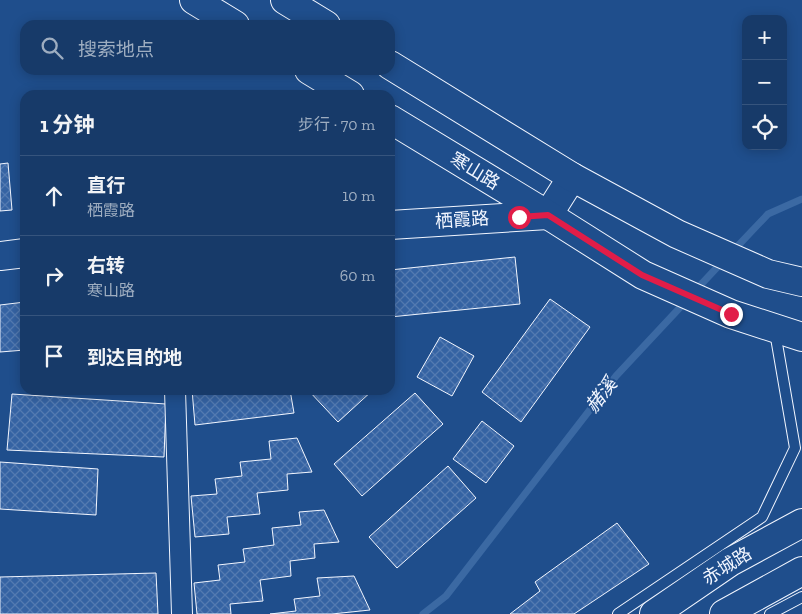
<!DOCTYPE html>
<html lang="zh">
<meta charset="utf-8">
<style>
:root{--surface:#173a69;--page:#244571;--text:#f1f3f6;--muted:#9eadc0;--line:#36547d}
body{margin:0;font-family:"Zilla Slab","Noto Sans SC",serif;background:var(--page);color:var(--text)}
.controls{position:absolute;right:15px;top:15px;display:grid;overflow:hidden;border-radius:10px;box-shadow:0 2px 12px #0003}
.controls button{width:45px;height:45px;display:grid;place-items:center;padding:0;border:0;border-bottom:1px solid var(--line);background:var(--surface);color:var(--text);font:25px sans-serif}
.stop{position:absolute;width:15px;height:15px;margin:-11px;border:4px solid #e11d48;border-radius:50%;background:#fff}
.stop.end{background:#e11d48;border-color:#fff;box-shadow:0 1px 5px #0008}
.list{margin:0;padding:0;list-style:none}
h2{display:flex;justify-content:space-between;align-items:center;height:65px;margin:0;padding:0 20px;font-size:21px}
h2 small{font-size:16px;font-weight:400;color:var(--muted)}
.list li{display:grid;grid-template-columns:32px 1fr auto;gap:15px;align-items:center;box-sizing:border-box;height:80px;padding:0 20px;border-top:1px solid var(--line)}
.list b{display:block;font-size:19px;white-space:nowrap}
.list p{margin:0;font-size:16px;white-space:nowrap;color:var(--muted)}
.list em{font-size:16px;font-style:normal;color:var(--muted)}
.icon{flex:none;width:28px;height:28px;fill:none;stroke:currentColor;stroke-width:2;stroke-linecap:round;stroke-linejoin:round}
.map{position:relative;flex:none;width:802px;height:614px;overflow:hidden}
.search{position:absolute;background:var(--surface);box-shadow:0 2px 12px #0003;left:20px;top:20px;width:375px;height:55px;display:flex;align-items:center;gap:12px;box-sizing:border-box;padding:0 18px;border-radius:15px;color:var(--muted);font-size:19px}
.panel{position:absolute;background:var(--surface);box-shadow:0 2px 12px #0003;left:20px;top:90px;width:375px;height:305px;border-radius:15px}
.map>svg:first-child{display:block}
.lines{fill:none;stroke-linecap:round;stroke-linejoin:round}
.stream{stroke:#3b69a3;stroke-width:7}
.building{fill:url(#building-cross-hatch);stroke:#f2f6ff}
.lane-casing{stroke:#f2f6ff;stroke-width:12}
.street-casing{stroke:#f2f6ff;stroke-width:22}
.secondary-casing{stroke:#f2f6ff;stroke-width:30}
.primary-casing{stroke:#f2f6ff;stroke-width:30}
.lane{stroke:#1f4e8c;stroke-width:10}
.street{stroke:#1f4e8c;stroke-width:20}
.secondary{stroke:#1f4e8c;stroke-width:28}
.primary{stroke:#1f4e8c;stroke-width:28}
.route{stroke:#e11d48;stroke-width:6}
.labels{text-anchor:middle;dominant-baseline:central;stroke-width:4;stroke-linejoin:round;paint-order:stroke}
.street-label{font-size:18px;fill:#f2f6ff;stroke:#1f4e8c}
.water-label{font-size:19px;font-style:italic;fill:#f2f6ff;stroke:#1f4e8c}
</style>
<div class="map">
<svg width="802" height="614" viewBox="0 0 802 614">
<defs>
<pattern id="building-cross-hatch" width="8" height="8" patternUnits="userSpaceOnUse" patternTransform="scale(1.25)"><rect width="8" height="8" fill="#3563a3"/><path d="M0 0l8 8M0 8l8-8" fill="none" stroke="#537ab1"/></pattern>
</defs>
<rect width="100%" height="100%" fill="#1f4e8c"/>
<g class="lines">
<g class="stream">
<path d="M732,252L768,214L802,199"/>
<path d="M694,292L723,261"/>
<path d="M423,614L446,596L616,376L687,300"/>
</g>
</g>
<g class="building">
<path d="M8,163L12,210L0,211V164Z"/>
<path d="M515,257L520,304L390,317V270Z"/>
<path d="M550,299L590,327L521,422L482,392Z"/>
<path d="M25,302V350L0,352V305Z"/>
<path d="M440,337L474,356L452,396L417,377Z"/>
<path d="M192,390H290L294,413L195,425Z"/>
<path d="M308,390H373L338,422Z"/>
<path d="M415,393L443,424L362,496L334,464Z"/>
<path d="M12,394L166,404L164,457L7,450Z"/>
<path d="M482,421L514,446L486,483L453,459Z"/>
<path d="M297,438L312,472L287,474L288,490L257,493L260,514L227,517L229,534L195,537L191,496L217,494L215,479L242,476L240,462L271,459L269,441Z"/>
<path d="M0,462L98,469L96,515L0,509Z"/>
<path d="M448,466L476,498L397,568L369,537Z"/>
<path d="M324,510L339,542L314,544L315,558L290,561L291,576L260,580L263,601L230,604L231,614H197L194,583L220,580L218,565L245,562L243,549L274,545L272,528L301,525L299,512Z"/>
<path d="M617,523L649,564L574,614H510L540,591L535,582Z"/>
<path d="M156,573L158,614H0V577Z"/>
<path d="M354,576L370,610L332,614H270L296,611L294,599L320,596L317,578Z"/>
</g>
<g class="lines">
<g class="lane-casing">
<g id="lane">
<path d="M618,614L762,517L795,448L775,332"/>
<path d="M770,614L802,597"/>
</g>
</g>
<g class="street-casing">
<path id="street" d="M175,390L182,614"/>
</g>
<g class="secondary-casing">
<g id="secondary">
<path d="M390,225L548,215L572,177"/>
<path d="M0,256L25,253"/>
</g>
</g>
<g class="primary-casing">
<g id="primary">
<path d="M194,0L235,25"/>
<path d="M285,0L326,25"/>
<path d="M390,65L572,177L677,234L768,274L802,282"/>
<path d="M309,70L350,95"/>
<path d="M390,119L548,215L643,275L731,314L802,337"/>
<path d="M654,614L730,562L802,523"/>
<path d="M724,614L802,571"/>
</g>
</g>
<use href="#lane" class="lane"/>
<use href="#street" class="street"/>
<use href="#secondary" class="secondary"/>
<use href="#primary" class="primary"/>
</g>
<g class="lines">
<path class="route" d="M519,217L548,215L642,275L731,314"/>
</g>
<g class="labels">
<g class="street-label">
<text transform="translate(475 171) rotate(31)">寒山路</text>
<text transform="translate(462 220) rotate(-4)">栖霞路</text>
<text transform="translate(727 566) rotate(-32)">赤城路</text>
</g>
<g class="water-label">
<text transform="translate(601 395) rotate(-52)">赭溪</text>
</g>
</g>
</svg>
<div class="controls">
<button>+</button>
<button>−</button>
<button><svg class="icon" aria-label="locate" viewBox="0 0 24 24"><circle cx="12" cy="12" r="6"/><path d="M12 2v4M12 18v4M2 12h4M18 12h4"/></svg></button>
</div>
<div class="stop" style="left:519px;top:217px"></div>
<div class="stop end" style="left:731px;top:314px"></div>
<div class="search"><svg class="icon" aria-label="search" viewBox="0 0 24 24"><circle cx="10" cy="10" r="6"/><path d="M15 15l6 6"/></svg>搜索地点</div>
<section class="panel">
<h2>1 分钟<small>步行 · 70 m</small></h2>
<ul class="list">
<li><svg class="icon" aria-label="ahead" viewBox="0 0 24 24"><path d="M12 20V5M6 11l6-6 6 6"/></svg><div><b>直行</b><p>栖霞路</p></div><em>10 m</em></li>
<li><svg class="icon" aria-label="right" viewBox="0 0 24 24"><path d="M7 20v-9h11M14 6l5 5-5 5"/></svg><div><b>右转</b><p>寒山路</p></div><em>60 m</em></li>
<li><svg class="icon" aria-label="arrive" viewBox="0 0 24 24"><path d="M6 21V4h12l-3 4 3 4H6"/></svg><div><b>到达目的地</b></div></li>
</ul>
</section>
</div>
